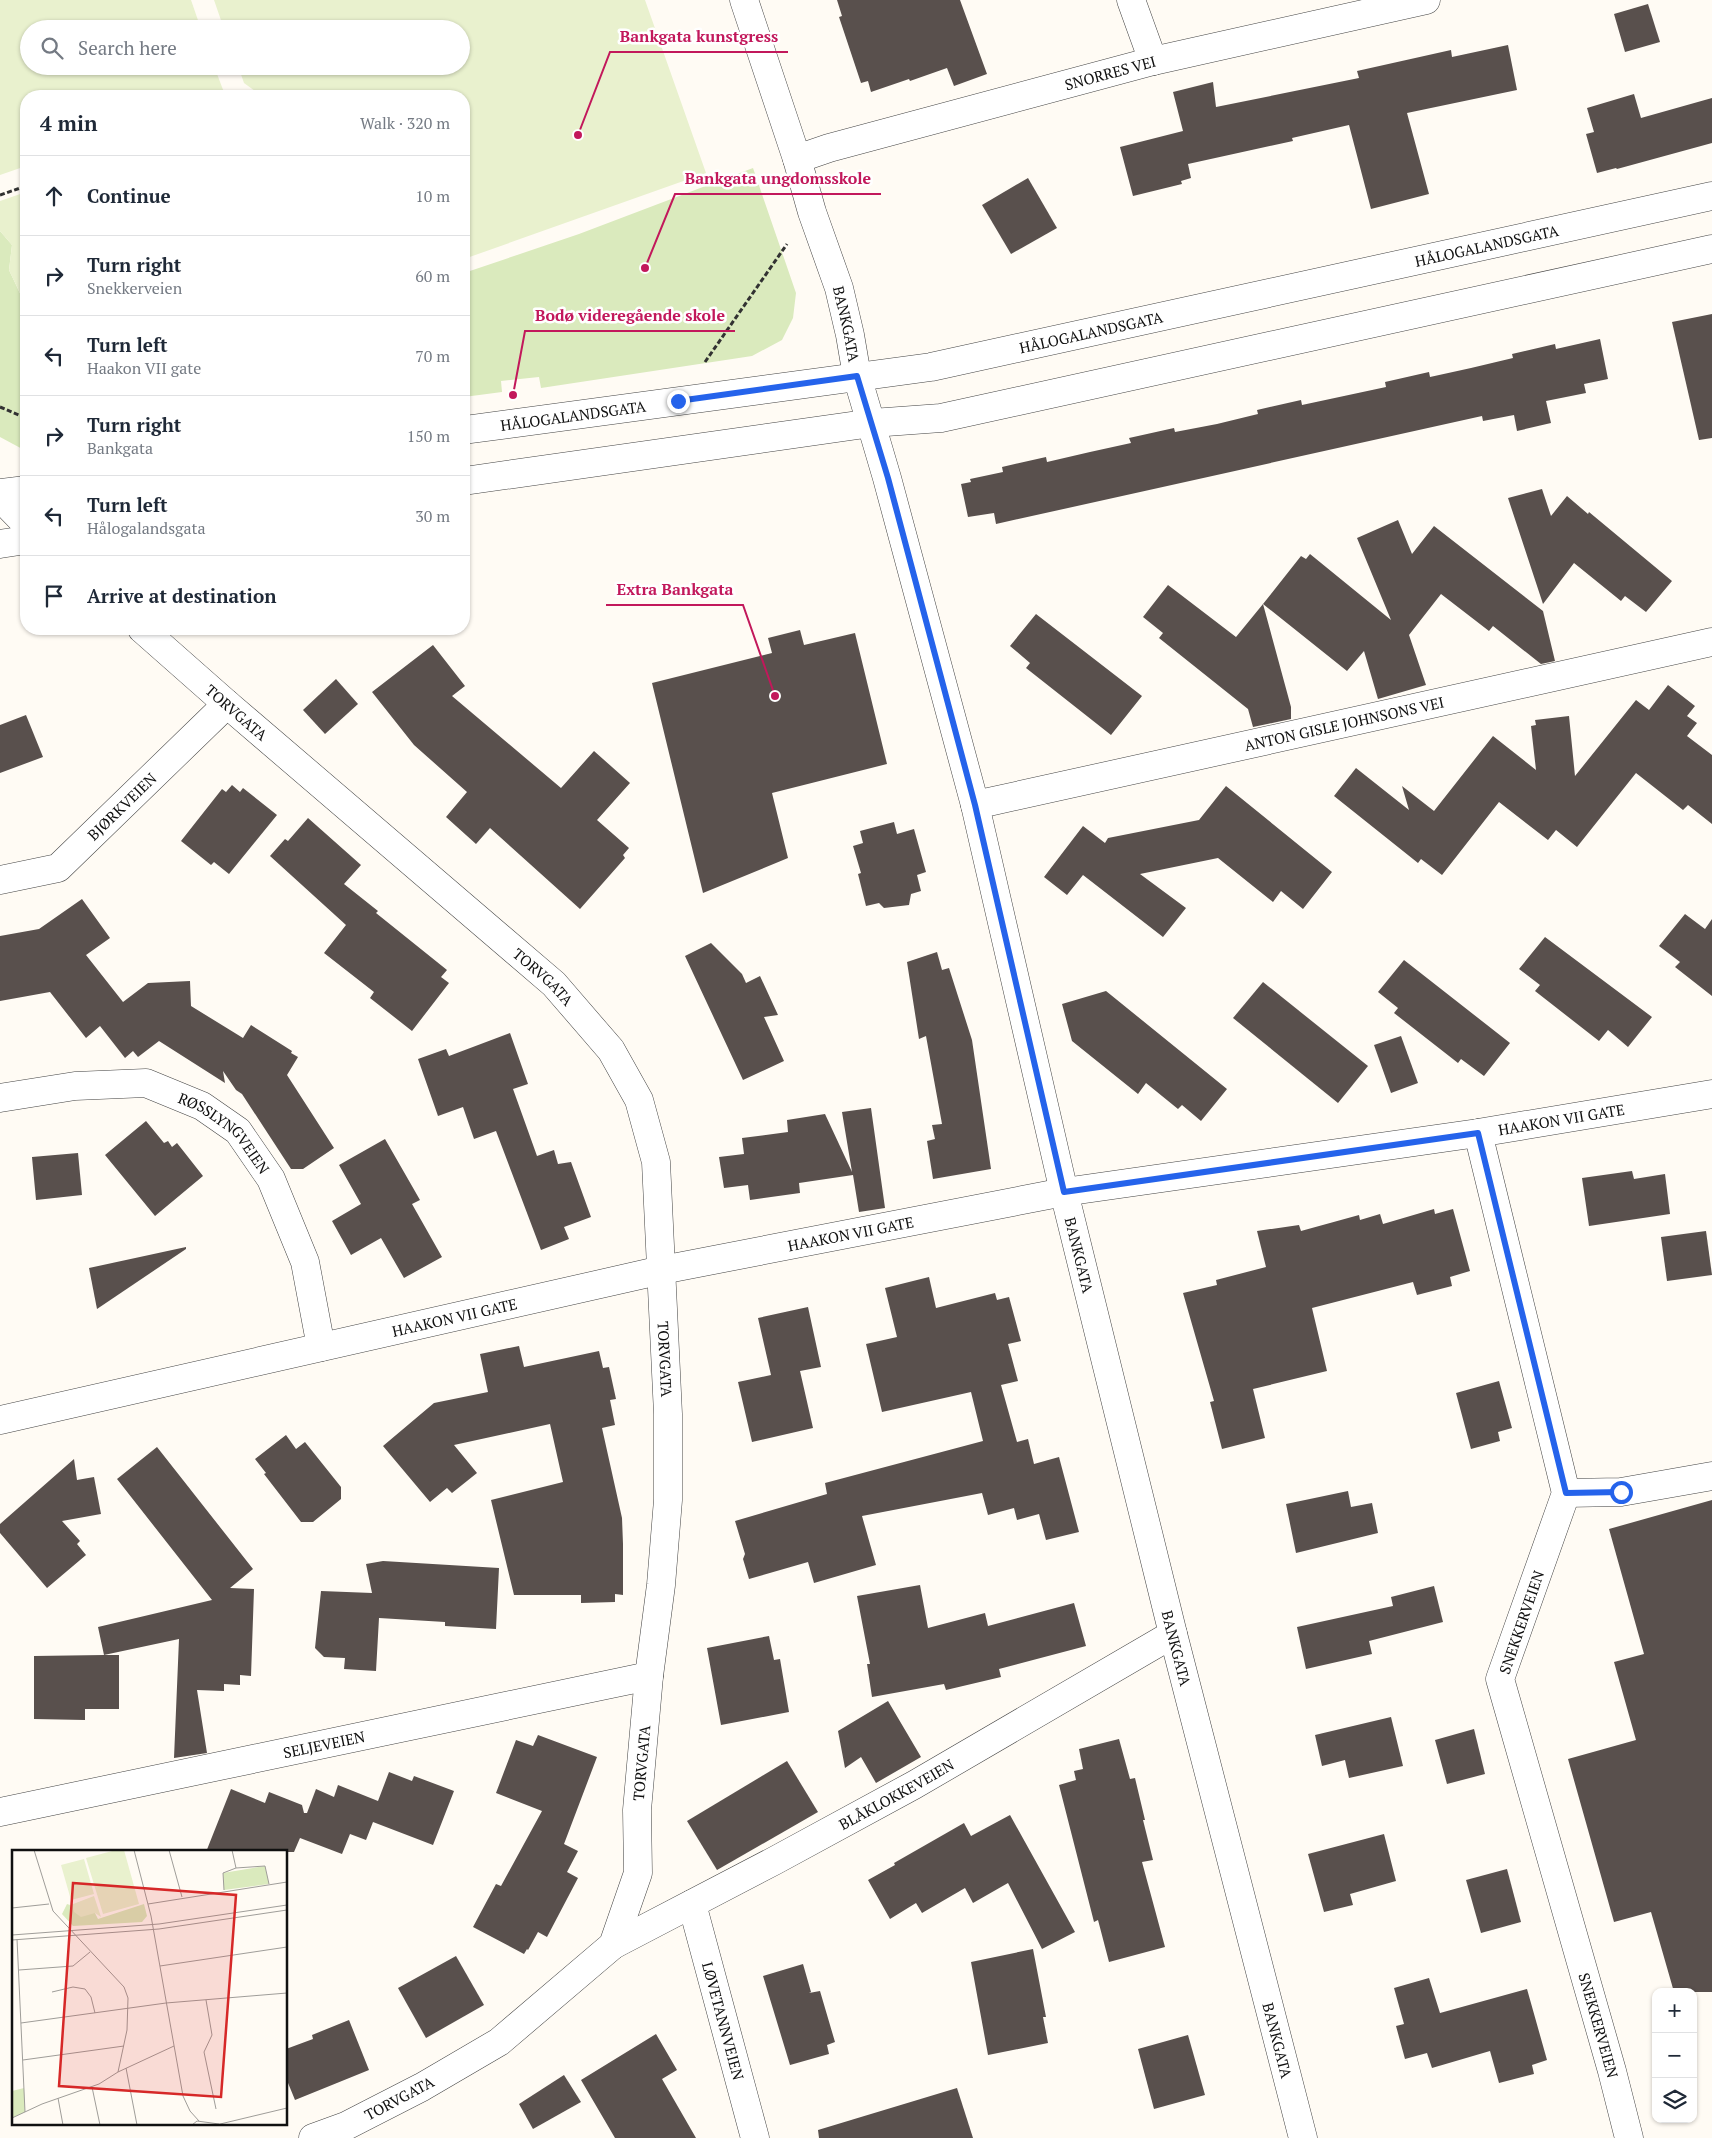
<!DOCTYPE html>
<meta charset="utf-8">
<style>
:root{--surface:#fff;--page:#f6f6f7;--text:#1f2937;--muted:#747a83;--line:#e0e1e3}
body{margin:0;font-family:"PT Serif",serif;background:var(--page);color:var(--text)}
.controls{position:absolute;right:15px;bottom:15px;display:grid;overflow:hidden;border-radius:10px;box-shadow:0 1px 4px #0004}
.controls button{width:45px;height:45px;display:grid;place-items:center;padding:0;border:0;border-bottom:1px solid var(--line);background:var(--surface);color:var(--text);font:25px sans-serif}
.stop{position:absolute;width:15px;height:15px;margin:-11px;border:4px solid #2563eb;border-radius:50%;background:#fff}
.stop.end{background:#2563eb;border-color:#fff;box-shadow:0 1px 5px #0008}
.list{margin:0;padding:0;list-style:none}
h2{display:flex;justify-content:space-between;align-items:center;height:65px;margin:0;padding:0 20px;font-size:21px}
h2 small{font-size:16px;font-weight:400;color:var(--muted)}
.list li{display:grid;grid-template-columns:32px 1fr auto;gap:15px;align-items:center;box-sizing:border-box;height:80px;padding:0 20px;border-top:1px solid var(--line)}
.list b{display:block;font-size:19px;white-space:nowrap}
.list p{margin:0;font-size:16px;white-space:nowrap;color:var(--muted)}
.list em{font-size:16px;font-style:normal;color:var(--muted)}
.icon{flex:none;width:28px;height:28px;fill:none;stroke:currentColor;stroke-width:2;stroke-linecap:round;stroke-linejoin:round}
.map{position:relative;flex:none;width:1712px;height:2138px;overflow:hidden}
.search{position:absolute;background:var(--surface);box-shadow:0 1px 4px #0004;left:20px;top:20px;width:450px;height:55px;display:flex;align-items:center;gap:12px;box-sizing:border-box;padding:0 18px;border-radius:28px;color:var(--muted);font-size:19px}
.panel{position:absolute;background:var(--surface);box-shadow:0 1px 4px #0004;left:20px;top:90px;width:450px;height:545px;border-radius:20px}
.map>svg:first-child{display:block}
.green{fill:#daeabd}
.pitch{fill:#e9f1ce}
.building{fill:#59504d}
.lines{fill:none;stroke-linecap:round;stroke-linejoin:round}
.minor-casing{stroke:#434343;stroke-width:29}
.path{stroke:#323232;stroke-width:3;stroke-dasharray:5 2.5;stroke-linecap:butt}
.minor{stroke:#fff;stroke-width:28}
.route{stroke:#2563eb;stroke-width:6}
.labels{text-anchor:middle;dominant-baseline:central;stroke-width:5;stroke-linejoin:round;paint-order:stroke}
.street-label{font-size:15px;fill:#101010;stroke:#fff}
.inset-road{fill:none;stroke:#9f9d99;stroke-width:1}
.view{fill:#d62828;fill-opacity:0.15;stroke:#d62828;stroke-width:2.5}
.inset-edge{fill:none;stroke:#101010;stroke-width:2.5}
.leader{fill:none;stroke:#c2185b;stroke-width:2}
.callout-dot{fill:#c2185b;stroke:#fff;stroke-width:2}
.callout-label{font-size:16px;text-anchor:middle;font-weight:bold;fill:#c2185b;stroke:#fff;stroke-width:5;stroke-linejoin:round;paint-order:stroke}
</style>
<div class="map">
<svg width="1712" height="2138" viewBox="0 0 1712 2138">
<rect width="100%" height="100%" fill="#fffbf4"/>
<g class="green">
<path d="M753,168L796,293L793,318L782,340L752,356L541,388L539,377L501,381L502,392L464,397V273L579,234Z"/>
<path d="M0,231L12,245L9,270L26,306V451L0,437Z"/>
</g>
<g class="pitch">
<path d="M0,0H191L201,29H29V66H214L225,95L26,96V166L0,175Z"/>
<path d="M214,0H645L706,173L464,259V96H257L255,91L244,83L238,66H461V29H224Z"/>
<path d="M26,192V306L9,270L12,245L0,231V201Z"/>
</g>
<g class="building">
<path d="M837,0H960L987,74L954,86L947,68L910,81L909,79L871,92L868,81L861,83L839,17L842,16Z"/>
<path d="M1648,4L1660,42L1625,52L1614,14Z"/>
<path d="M1508,45L1517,90L1407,113L1429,194L1371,209L1349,125L1292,138L1293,141L1188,164L1191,178L1181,181L1182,184L1133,196L1120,147L1183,131L1173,92L1213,82L1216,107L1359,78L1357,71L1451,50L1452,57Z"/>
<path d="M1634,94L1641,118L1712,98V143L1617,169L1616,168L1597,173L1586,134L1594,132L1587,108Z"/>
<path d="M1028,178L1057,228L1011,254L982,205Z"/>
<path d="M1712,314V438L1699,440L1672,322Z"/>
<path d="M1600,339L1608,379L1584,384L1586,393L1546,401L1551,423L1517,431L1514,415L1483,421L1482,416L996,524L994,513L968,517L961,484L971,482L970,479L1003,472L1002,467L1046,457L1047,462L1090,452L1131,443L1129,438L1174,428L1175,432L1217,424L1258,414L1257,410L1301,400L1302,405L1386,387L1385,382L1429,372L1430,377L1471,368L1513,358L1512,354L1555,344L1556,349Z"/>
<path d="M1542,489L1551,516L1567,496L1588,514L1589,512L1672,581L1646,612L1625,596L1621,601L1574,563L1543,604L1508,498Z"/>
<path d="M1398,520L1412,554L1434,526L1543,611L1555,661L1541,664L1493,626L1489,631L1441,594L1409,635L1426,685L1378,699L1364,651L1347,671L1263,604L1301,556L1306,559L1310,554L1391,620L1357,538Z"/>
<path d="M1168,585L1236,637L1263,604L1291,707V719L1253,727L1248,709L1159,638L1163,633L1143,617Z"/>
<path d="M1036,614L1142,696L1111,735L1026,668L1030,663L1010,646Z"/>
<path d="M800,630L804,645L855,633L887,764L772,793L788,858L703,893L652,683L772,653L768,638Z"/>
<path d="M433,645L465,686L452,696L561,788L594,751L630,783L597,820L629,848L623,855L625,858L580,909L490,828L476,844L446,817L467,792L414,745L372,692Z"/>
<path d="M336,679L358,704L325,734L303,710Z"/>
<path d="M1668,685L1695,706L1687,716L1697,723L1687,736L1712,755V824L1688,805L1683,810L1636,773L1577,847L1556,830L1548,840L1499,802L1442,875L1421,859L1418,863L1334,796L1356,768L1409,810L1402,786L1434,811L1493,736L1536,770L1531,726L1536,725L1535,720L1569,716L1575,776L1636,700L1649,710Z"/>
<path d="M26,715L43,757L0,773V725Z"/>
<path d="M232,785L240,792L243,788L277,815L229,874L214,862L211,865L181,841L222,789L226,792Z"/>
<path d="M1226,786L1332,872L1303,909L1281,891L1273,902L1218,858L1140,874L1186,908L1163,937L1083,875L1067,895L1044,877L1083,826L1105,843L1108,838L1199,820Z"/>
<path d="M308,818L361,865L344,884L378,911L376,913L447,970L441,977L449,983L412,1031L370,998L374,992L324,953L346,925L270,856L285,839L288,841Z"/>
<path d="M894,822L897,834L914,829L926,872L917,875L921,891L911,894L909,905L884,908L879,903L866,906L858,874L861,873L853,846L863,843L860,831Z"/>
<path d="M82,899L110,938L86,955L123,1002L148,983L190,981L191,1006L243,1038L251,1025L292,1051L291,1053L298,1057L287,1075L334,1148L303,1169H291L242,1094L236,1090L223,1071L225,1083L159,1041L138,1057L133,1051L125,1058L100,1026L86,1038L50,992L0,1001V936L39,929Z"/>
<path d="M1685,914L1705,929L1712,919V996L1675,967L1680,962L1659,946Z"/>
<path d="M1545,937L1652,1017L1628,1047L1608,1030L1599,1041L1535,991L1540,985L1519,969Z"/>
<path d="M711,943L742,974L746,983L760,976L778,1015L764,1017L784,1061L743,1080L685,956Z"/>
<path d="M937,952L942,970L949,968L972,1040L991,1169L933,1179L927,1141L935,1139L932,1125L942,1124L926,1036L919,1039L907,962Z"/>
<path d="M1404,960L1510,1043L1484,1076L1461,1059L1458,1063L1394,1013L1398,1008L1378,992Z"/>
<path d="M1263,982L1368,1066L1338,1103L1233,1018Z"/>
<path d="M1106,991L1227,1089L1201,1121L1182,1105L1178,1109L1146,1083L1138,1094L1072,1041L1062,1004Z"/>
<path d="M510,1033L528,1084L513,1089L537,1156L554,1150L558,1164L571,1162L591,1217L564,1227L569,1239L541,1250L496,1131L474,1139L463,1107L438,1116L418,1059L446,1049L449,1056Z"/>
<path d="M1401,1036L1418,1083L1391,1093L1374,1045Z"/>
<path d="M871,1108L885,1208L859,1212L853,1175L799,1183L800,1193L750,1200L748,1185L724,1188L719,1157L744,1154L742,1138L788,1132L787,1120L825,1114L852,1172L842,1112Z"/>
<path d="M146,1121L164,1143L168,1141L172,1147L177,1143L203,1176L155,1216L105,1155Z"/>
<path d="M385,1139L420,1200L412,1204L442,1257L404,1278L381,1238L351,1255L332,1221L361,1204L339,1165Z"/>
<path d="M78,1153L82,1195L36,1200L32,1157Z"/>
<path d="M1632,1171L1634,1179L1665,1174L1670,1214L1589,1226L1582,1178Z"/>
<path d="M1434,1209L1435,1214L1453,1209L1470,1271L1450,1277L1452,1286L1417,1295L1413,1282L1312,1308L1327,1371L1253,1389L1265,1438L1222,1449L1210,1402L1214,1401L1183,1293L1217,1285L1216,1280L1266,1267L1257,1231L1299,1225L1301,1231L1359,1215L1360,1220L1380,1214L1383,1224Z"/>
<path d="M1706,1231L1712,1275L1667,1281L1661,1237Z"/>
<path d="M186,1247V1249L97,1309L89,1268Z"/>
<path d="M929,1277L936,1308L995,1293L997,1300L1009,1297L1021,1341L1008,1344L1018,1381L1001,1385L1017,1442L1028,1439L1034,1464L1059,1457L1079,1532L1046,1540L1039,1514L1017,1520L1014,1508L988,1515L982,1493L862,1516L876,1565L814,1583L808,1562L749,1579L743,1559L745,1554L735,1521L827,1494L825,1483L983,1441L971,1392L882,1412L866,1344L897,1337L885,1288Z"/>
<path d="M808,1307L821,1367L800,1371L813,1428L752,1442L738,1382L771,1375L758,1318Z"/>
<path d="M519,1346L524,1367L599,1351L603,1368L609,1367L616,1399L610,1400L615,1425L602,1428L622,1518L623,1544V1595L615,1594V1602L581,1603V1595H514L491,1500L563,1482L550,1424L454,1445L477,1473L452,1493L447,1488L430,1502L383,1446L434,1403L488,1392L480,1354Z"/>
<path d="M1499,1381L1512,1428L1498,1432L1500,1441L1471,1449L1456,1393Z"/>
<path d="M286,1435L296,1449L305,1442L341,1487V1499L313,1522H301L264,1474L266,1473L255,1459Z"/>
<path d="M157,1447L253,1569L230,1588L254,1589L251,1676L240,1675V1685L224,1684V1691L197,1690L207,1753L174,1758L179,1639L104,1655H119V1709H85V1720L34,1719V1656L104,1655L98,1627L212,1600L117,1479Z"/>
<path d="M74,1459L77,1480L94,1477L101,1514L62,1521L80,1541L77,1544L86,1555L47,1588L0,1533V1524Z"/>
<path d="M1348,1491L1351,1507L1372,1503L1378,1533L1296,1553L1286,1504Z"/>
<path d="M1712,1500V1992H1674L1651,1912L1614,1922L1568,1759L1636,1740L1614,1662L1644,1654L1609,1529Z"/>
<path d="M383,1561L499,1568L496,1629L445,1626V1622L379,1618L376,1671L344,1669L345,1658L324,1657L315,1648L321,1591L372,1593L366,1564Z"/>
<path d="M920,1585L928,1628L985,1613L988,1626L1074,1603L1086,1646L999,1669L1001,1677L946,1690L944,1684L872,1697L867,1664H870L857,1596Z"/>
<path d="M1434,1586L1443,1622L1369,1641L1372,1654L1306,1669L1297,1627L1393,1606L1391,1597Z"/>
<path d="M769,1636L774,1660L780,1659L789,1712L721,1725L707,1648Z"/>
<path d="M888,1701L921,1757L876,1783L861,1757L845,1768L838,1731Z"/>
<path d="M1391,1717L1403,1766L1349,1778L1345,1760L1322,1766L1315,1735Z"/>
<path d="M1474,1729L1485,1774L1447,1784L1435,1740Z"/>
<path d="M538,1735L597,1757L564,1844L578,1851L567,1872L578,1878L547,1937L538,1932L528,1950L527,1949L524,1954L473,1927L496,1884L501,1886L542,1811L496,1793L516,1740L533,1746Z"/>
<path d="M1119,1739L1130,1779L1135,1778L1145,1820H1143L1153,1860L1142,1862L1165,1947L1109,1962L1098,1920L1094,1922L1059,1785L1076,1780L1074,1771L1083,1769L1079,1749Z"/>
<path d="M787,1761L818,1812L717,1870L687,1821Z"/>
<path d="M389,1772L412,1781L414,1776L454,1791L433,1845L373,1822L366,1840L350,1834L342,1854L300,1838L294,1852H206L231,1789L265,1803L269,1792L302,1805L304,1813H307L316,1789L334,1797L338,1785L378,1801Z"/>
<path d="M1010,1815L1075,1932L1042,1949L1008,1883L973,1903L965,1888L922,1913L916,1903L890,1919L868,1880L895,1865L894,1863L964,1823L971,1836Z"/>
<path d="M1384,1834L1396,1881L1350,1894L1353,1905L1324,1912L1308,1854Z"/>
<path d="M1507,1869L1521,1922L1481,1933L1466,1880Z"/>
<path d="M1033,1949L1046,2017H1043L1048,2043L988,2055L971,1962Z"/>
<path d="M456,1956L484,2005L426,2038L398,1988Z"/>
<path d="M803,1964L811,1992L809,1993L820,1991L835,2042L827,2045L829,2054L790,2065L763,1976Z"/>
<path d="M1429,1978L1440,2013L1527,1989L1547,2060L1532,2065L1534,2074L1499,2083L1490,2051L1432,2068L1427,2053L1405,2059L1396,2026L1404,2024L1394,1988Z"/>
<path d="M349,2020L369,2070L295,2100L286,2078V2049L313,2039L312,2035Z"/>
<path d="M656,2034L677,2070L662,2079L696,2138H615L581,2080Z"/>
<path d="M1188,2035L1205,2095L1154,2109L1138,2049Z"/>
<path d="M564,2075L581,2102L533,2129L519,2104Z"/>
<path d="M957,2088L973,2138H819L818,2130Z"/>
</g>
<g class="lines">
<g class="minor-casing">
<g id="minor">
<path id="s1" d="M744,0L797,159L812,212L839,288L850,335L857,376L887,478L975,805L1064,1192L1173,1634L1303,2138"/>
<path d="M1131,0L1153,61"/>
<path id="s2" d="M797,159L829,148L1153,61L1426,0"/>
<path id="s3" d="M464,430L931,367L1712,196"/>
<path d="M464,481L872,423L941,418L1712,249"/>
<path d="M0,493L26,490"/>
<path d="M0,497L26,524"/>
<path d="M0,544L26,540"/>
<path id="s4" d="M142,629L227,704L554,984L611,1050L639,1100L656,1162L668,1414V1500L661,1585L649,1676L637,1810L638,1873L613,1945L499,2042L422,2087L346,2126L313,2138"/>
<path id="s5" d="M975,805L1712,642"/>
<path id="s6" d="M0,880L58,868L227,704"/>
<path id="s7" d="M0,1098L75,1086L146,1083L202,1106L238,1131L271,1179L305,1262L321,1347"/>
<path id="s8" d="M1478,1133L1566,1493L1500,1679L1612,2071L1629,2138"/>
<path id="s9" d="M0,1420L662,1270L1064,1192L1478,1133L1712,1094"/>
<path d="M1566,1493L1621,1492L1712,1476"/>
<path id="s10" d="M0,1812L649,1676"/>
<path id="s11" d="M692,1904L755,2138"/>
<path id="s12" d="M613,1945L774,1861L914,1785L1173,1634"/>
</g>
</g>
<g class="path">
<path d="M0,195L26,186"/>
<path d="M705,362L787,244"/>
<path d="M0,407L26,418"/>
</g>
<use href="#minor" class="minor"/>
</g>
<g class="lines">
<path class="route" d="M678,401L857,376L888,478L975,805L1064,1192L1478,1133L1566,1493L1621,1492"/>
</g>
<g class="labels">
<g class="street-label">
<text stroke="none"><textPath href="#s2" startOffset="325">SNORRES VEI</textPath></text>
<text stroke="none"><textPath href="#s3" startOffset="1040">HÅLOGALANDSGATA</textPath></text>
<text stroke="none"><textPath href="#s1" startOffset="340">BANKGATA</textPath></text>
<text stroke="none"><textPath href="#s3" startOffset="635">HÅLOGALANDSGATA</textPath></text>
<text stroke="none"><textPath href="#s3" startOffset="110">HÅLOGALANDSGATA</textPath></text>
<text stroke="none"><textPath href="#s4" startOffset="126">TORVGATA</textPath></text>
<text stroke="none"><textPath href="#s5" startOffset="378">ANTON GISLE JOHNSONS VEI</textPath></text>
<text stroke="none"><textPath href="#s6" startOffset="148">BJØRKVEIEN</textPath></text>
<text stroke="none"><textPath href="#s4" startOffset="531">TORVGATA</textPath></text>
<text stroke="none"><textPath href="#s9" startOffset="1591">HAAKON VII GATE</textPath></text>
<text stroke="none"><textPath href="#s7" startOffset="242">RØSSLYNGVEIEN</textPath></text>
<text stroke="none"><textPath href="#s9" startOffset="871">HAAKON VII GATE</textPath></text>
<text stroke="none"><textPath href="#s1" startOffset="1300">BANKGATA</textPath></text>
<text stroke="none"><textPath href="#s9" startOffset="466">HAAKON VII GATE</textPath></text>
<text stroke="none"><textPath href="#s4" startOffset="950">TORVGATA</textPath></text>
<text transform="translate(1521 1622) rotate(-71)">SNEKKERVEIEN</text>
<text stroke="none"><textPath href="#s1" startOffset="1705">BANKGATA</textPath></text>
<text stroke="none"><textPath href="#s10" startOffset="331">SELJEVEIEN</textPath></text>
<text transform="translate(641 1763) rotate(-85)">TORVGATA</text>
<text stroke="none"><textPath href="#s12" startOffset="321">BLÅKLOKKEVEIEN</textPath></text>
<text stroke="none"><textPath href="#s11" startOffset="121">LØVETANNVEIEN</textPath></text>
<text stroke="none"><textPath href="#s8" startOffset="928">SNEKKERVEIEN</textPath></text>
<text stroke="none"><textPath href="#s1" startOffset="2110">BANKGATA</textPath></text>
<text transform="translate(399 2098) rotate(-28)">TORVGATA</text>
</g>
</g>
<g transform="translate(12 1850)">
<rect width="275" height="275" fill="#fffbf4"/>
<path d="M253,16L257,34L212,40L211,23ZM55,54L83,63L86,69L132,54L135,66L130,72L61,76L50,64ZM12,238L13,262L0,268V241Z" fill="#daeabd"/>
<path d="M104,0H112L127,54L91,64L74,8ZM72,9L82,44L59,50L49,15ZM82,46L89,67L83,63L69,67L62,62L60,55L56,56Z" fill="#e9f1ce"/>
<path class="inset-road" d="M122,0L139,66L171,246L178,261L187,271M157,0L170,47M220,0L224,18M212,40L211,23L224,18L253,16L257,34M136,54L275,32M0,58L37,54M0,85L147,74L275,55M5,89L13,262M0,90L147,79L275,60M148,116L275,97M7,120L61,116L78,102M40,142L61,137L73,139L79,147L83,163M194,150L200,185L192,202L204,259M9,173L154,153L275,143M11,210L112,196M114,218L125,275M106,222L162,196M80,237L88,275M46,248L51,275M0,268L30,254L87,234L106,222L115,180L116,148L112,137L41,61L22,0M180,275L185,271L207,274M204,275L275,258"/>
<path class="view" d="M61,33L224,45L209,247L47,236Z"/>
<rect width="275" height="275" class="inset-edge"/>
</g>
<path class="leader" d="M578 135L610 52H788M645 268L675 194H881M513 395L525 331H735M775 696L743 605H606"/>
<g class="callout-dot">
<circle cx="578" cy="135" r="5"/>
<circle cx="645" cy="268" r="5"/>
<circle cx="513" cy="395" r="5"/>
<circle cx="775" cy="696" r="5"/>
</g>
<g class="callout-label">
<text x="699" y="42">Bankgata kunstgress</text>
<text x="778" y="184">Bankgata ungdomsskole</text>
<text x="630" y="321">Bodø videregående skole</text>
<text x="675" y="595">Extra Bankgata</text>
</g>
</svg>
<div class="controls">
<button>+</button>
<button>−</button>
<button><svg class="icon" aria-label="layers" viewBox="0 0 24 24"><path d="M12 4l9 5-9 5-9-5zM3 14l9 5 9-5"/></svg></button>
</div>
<div class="stop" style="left:1621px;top:1492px"></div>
<div class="stop end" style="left:678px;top:401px"></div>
<div class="search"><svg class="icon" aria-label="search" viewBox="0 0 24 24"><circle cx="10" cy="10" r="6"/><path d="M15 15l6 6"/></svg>Search here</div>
<section class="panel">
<h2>4 min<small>Walk · 320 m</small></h2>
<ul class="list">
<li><svg class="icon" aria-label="ahead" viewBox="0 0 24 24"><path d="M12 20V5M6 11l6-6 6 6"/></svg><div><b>Continue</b></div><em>10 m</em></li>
<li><svg class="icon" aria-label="right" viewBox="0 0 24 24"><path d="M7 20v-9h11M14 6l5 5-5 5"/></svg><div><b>Turn right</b><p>Snekkerveien</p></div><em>60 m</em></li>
<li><svg class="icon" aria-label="left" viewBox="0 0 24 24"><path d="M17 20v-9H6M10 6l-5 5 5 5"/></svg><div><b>Turn left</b><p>Haakon VII gate</p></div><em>70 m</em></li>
<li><svg class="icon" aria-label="right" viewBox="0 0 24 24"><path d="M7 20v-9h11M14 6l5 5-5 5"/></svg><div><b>Turn right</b><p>Bankgata</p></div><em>150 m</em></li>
<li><svg class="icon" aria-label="left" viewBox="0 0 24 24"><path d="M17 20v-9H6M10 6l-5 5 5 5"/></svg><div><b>Turn left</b><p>Hålogalandsgata</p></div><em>30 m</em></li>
<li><svg class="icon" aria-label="arrive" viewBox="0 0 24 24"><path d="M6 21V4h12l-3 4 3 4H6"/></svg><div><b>Arrive at destination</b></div></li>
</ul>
</section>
</div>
